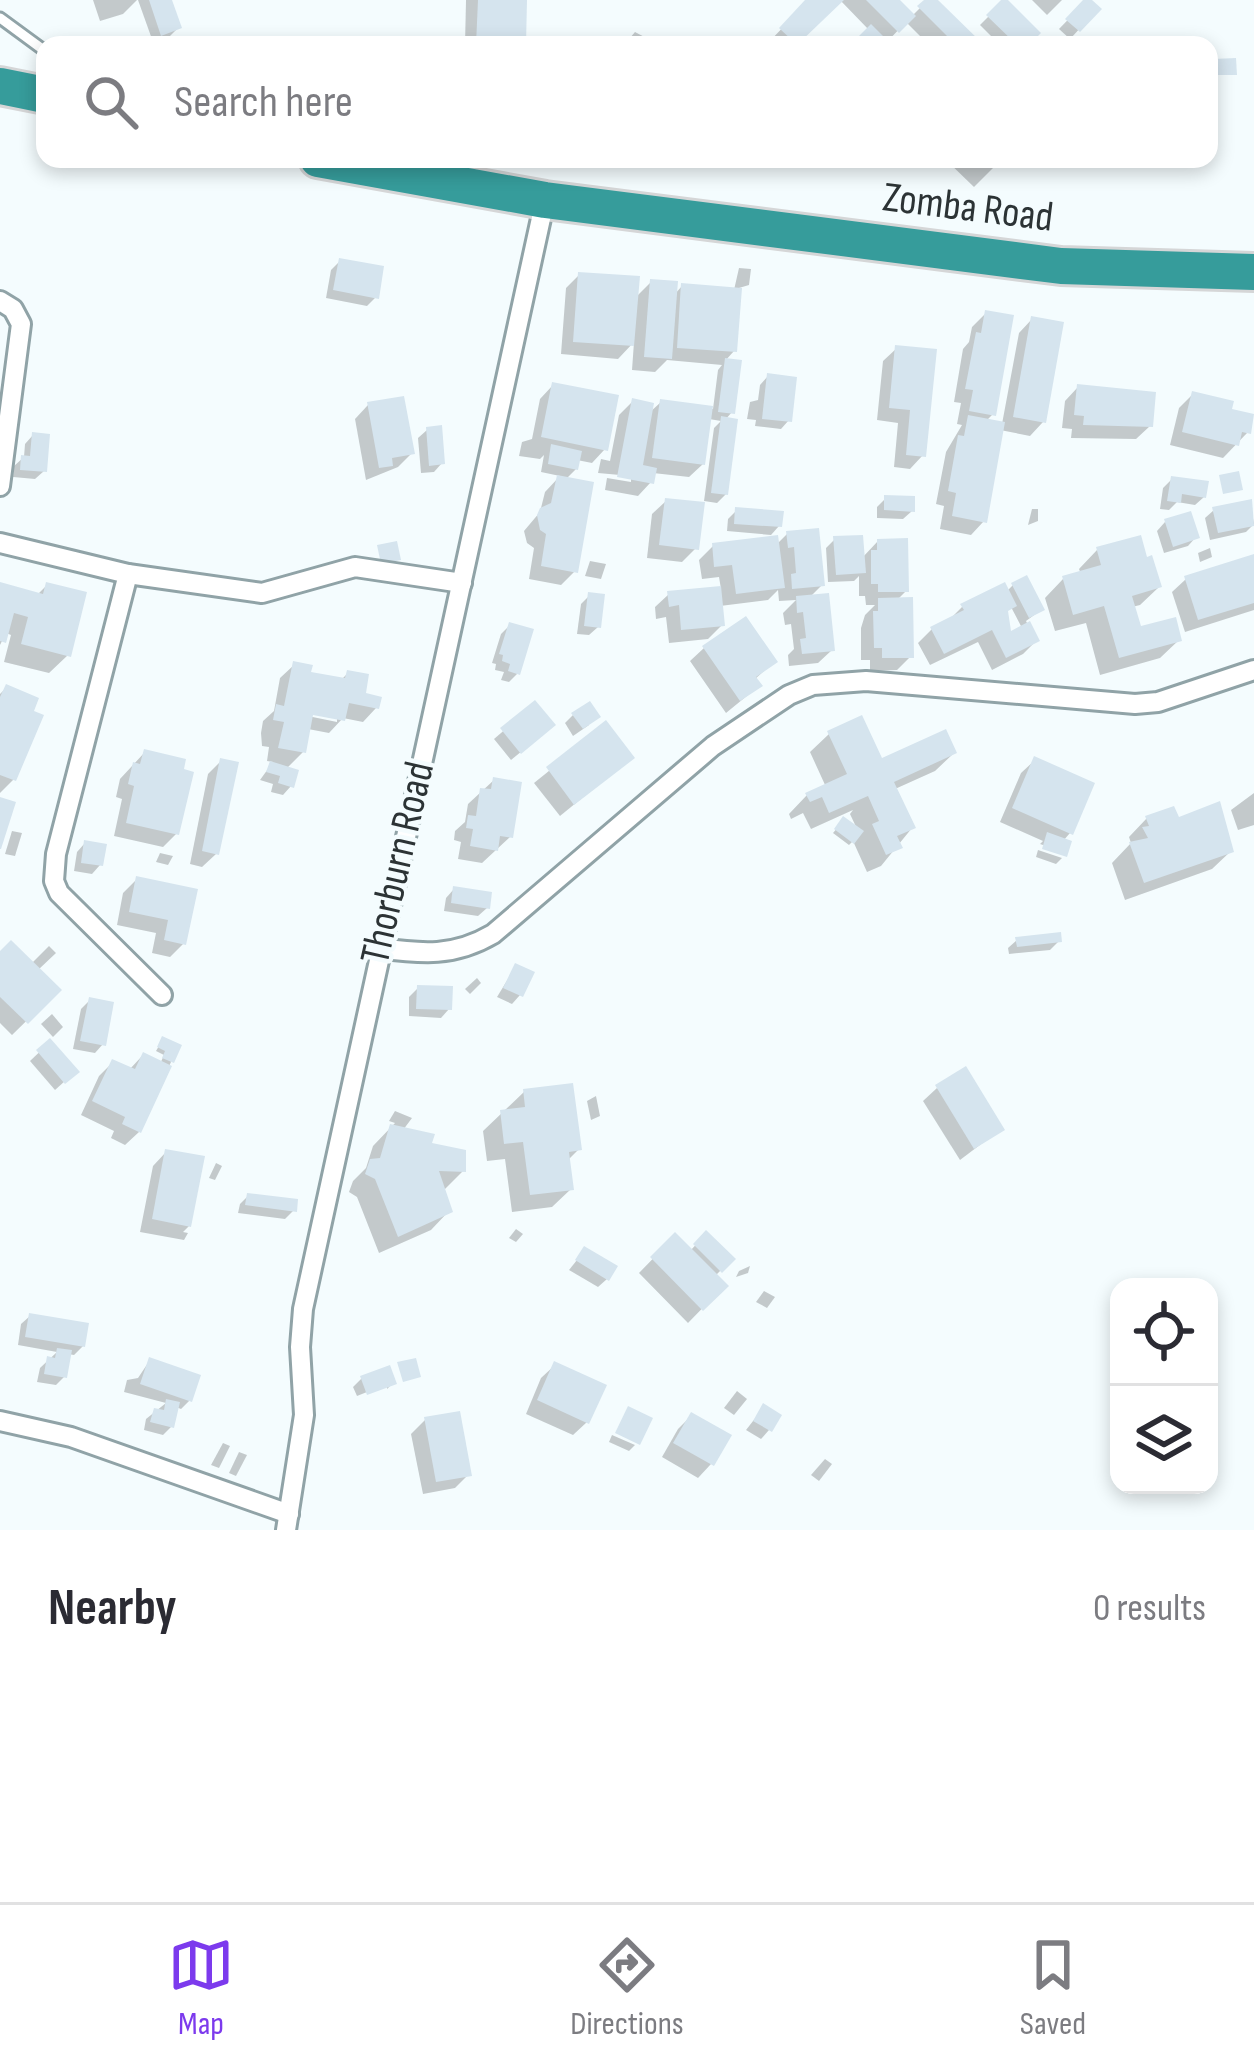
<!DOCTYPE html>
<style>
:root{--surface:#fff;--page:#f7f7f7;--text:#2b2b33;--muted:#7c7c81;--line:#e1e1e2;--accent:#7c3aed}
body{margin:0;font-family:"Sofia Sans Condensed",sans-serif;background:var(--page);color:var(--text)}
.controls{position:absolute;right:36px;bottom:36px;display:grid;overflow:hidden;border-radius:24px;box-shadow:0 6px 18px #0003}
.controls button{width:108px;height:108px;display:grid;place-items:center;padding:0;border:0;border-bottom:3px solid var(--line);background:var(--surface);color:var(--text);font:60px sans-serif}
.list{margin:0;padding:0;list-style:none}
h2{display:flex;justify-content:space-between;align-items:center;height:156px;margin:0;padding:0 48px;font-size:51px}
h2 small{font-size:39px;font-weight:400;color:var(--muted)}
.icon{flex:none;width:66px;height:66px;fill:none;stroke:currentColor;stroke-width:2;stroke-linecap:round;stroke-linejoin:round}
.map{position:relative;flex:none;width:1254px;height:1530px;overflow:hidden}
.search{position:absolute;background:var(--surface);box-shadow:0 6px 18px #0003;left:36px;right:36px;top:36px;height:132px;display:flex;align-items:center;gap:30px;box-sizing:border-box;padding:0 42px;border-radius:24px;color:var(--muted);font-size:45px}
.sheet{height:372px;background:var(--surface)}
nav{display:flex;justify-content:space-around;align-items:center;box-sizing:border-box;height:168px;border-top:3px solid var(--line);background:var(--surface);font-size:33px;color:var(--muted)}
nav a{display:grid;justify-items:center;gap:6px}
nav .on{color:var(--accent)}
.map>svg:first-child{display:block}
.shadow{fill:#0003;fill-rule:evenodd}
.building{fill:#d5e4ee}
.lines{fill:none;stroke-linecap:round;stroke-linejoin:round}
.lane-casing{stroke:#90a3a7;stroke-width:15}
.street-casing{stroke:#90a3a7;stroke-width:24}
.highway-casing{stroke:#d5d6d7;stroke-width:42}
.lane{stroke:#fff;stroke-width:9}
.street{stroke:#fff;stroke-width:18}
.highway{stroke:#369c9b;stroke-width:36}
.labels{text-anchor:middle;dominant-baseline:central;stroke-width:9;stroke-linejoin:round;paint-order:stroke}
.street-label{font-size:42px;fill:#2c3335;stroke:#f4fcfe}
</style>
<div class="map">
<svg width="1254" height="1530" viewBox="0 0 1254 1530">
<rect width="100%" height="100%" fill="#f4fcfe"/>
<g class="shadow">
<path d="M93,0H137L123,14L100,21Z"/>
<path d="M138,0H169L179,27L170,36L153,42Z"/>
<path d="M466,0H524L523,45H465Z"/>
<path d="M809,0H896L912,16L928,0H934L980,45H929L906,22L884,45H854L869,30L840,0L796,45H770L768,43Z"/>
<path d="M1032,0H1062L1047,15Z"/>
<path d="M1087,0L1098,9L1070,39L1059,29Z"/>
<path d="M1004,1L1025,45H1000L980,25Z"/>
<path d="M635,32L652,41L649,45H624Z"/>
<path d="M945,159H1002L974,187Z"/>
<path d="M340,261L376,297L367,306L326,298L331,270Z"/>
<path d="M739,268L751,269L749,285L739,288L734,351L725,361L739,362L732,412L725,420L726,494L717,503L704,501L714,428L721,421L709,419L703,464L689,477L653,473L651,482L638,496L605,490L607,478L631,482V476L598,473L601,459L610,461L619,415L633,401L649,413L661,402L713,409L718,370L722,365L667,360L655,372L632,370L634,342L618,359L561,354L566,288L579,275L635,298L651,282L674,295L682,286L734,290Z"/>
<path d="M986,313L993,414L986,421L1002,424L1019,333L1032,319L1043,422L1030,436L1000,430L984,521L971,535L940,529L944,506L936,504L946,452L962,425L957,424L961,403L954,402L963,349L969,342L972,327Z"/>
<path d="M897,348L923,455L910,469L894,467L898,423L877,420L883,361Z"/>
<path d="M768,376L789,420L781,429L755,426L756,420L747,419L750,402L758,400L760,385Z"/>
<path d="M553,385L605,449L592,463L577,460L576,469L565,480L575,571L561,585L529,579L534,548L527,543L524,531L540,512L545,492L560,476L541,472L544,455L540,459L519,456L522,442L532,439L540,399Z"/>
<path d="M1078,387L1150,426L1136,439L1071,438L1072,429L1062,428L1065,401Z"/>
<path d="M1193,394L1248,432L1223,458L1170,445L1179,408Z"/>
<path d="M368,405L412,453L398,467L366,480L355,419Z"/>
<path d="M427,430L442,463L434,472L421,473L418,438Z"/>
<path d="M33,435L44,471L35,479L13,477L14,466L24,457L25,444Z"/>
<path d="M1172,479L1204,497L1195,505L1177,502L1169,510L1160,509L1163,488Z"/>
<path d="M886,498L912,511L903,519L877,518V507Z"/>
<path d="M666,501L696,548L682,562L647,558L652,514Z"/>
<path d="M1250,502L1254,524L1246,532L1210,540L1205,518L1214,510Z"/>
<path d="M1032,509H1038V521L1028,525Z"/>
<path d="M737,510L779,526L771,535L727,531L728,519Z"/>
<path d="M1165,522L1196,537L1188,546L1164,553L1157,531Z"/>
<path d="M787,534L822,585L809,598L832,650L818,663L789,666L788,655L794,649L791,624L785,625L783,613L796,600L779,601L778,590L768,600L720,606L722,625L708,639L669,643L666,617L656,619L655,607L669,594L721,589L719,577L702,579L699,560L713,546L776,545Z"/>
<path d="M835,539L862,558L878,541L906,591L896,601L910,657L897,670L870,671V660H861V628L865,615L875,605H866L865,596H859V576L854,581L828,582L826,548Z"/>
<path d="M1210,548L1212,557L1200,562L1198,553Z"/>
<path d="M1097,550L1159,587L1140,605L1132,607L1139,630L1179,640L1160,658L1100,675L1086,623L1055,631L1045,598L1063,579L1081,574L1079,569Z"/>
<path d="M1254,557V610L1185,632L1172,592L1186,579Z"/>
<path d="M590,561L606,564L601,579L585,576Z"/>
<path d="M0,585L37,595L47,585L68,655L49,673L4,662L11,635L6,633L0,645Z"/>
<path d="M1013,585L1041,610L1026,621L1036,641L1023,654L992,670L978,642L930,665L918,643L932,629L947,622L962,607L1007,591ZM1011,607L1022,628L1009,635L1005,613Z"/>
<path d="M590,595L598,627L589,635L577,634L581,604Z"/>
<path d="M510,625L517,674L509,682L501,680L504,672L495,670L496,664L492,663L501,634Z"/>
<path d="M704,648L774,662L755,679L759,686L726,713L690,661Z"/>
<path d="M294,665L307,674L340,681L348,673L362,696L376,708L363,722L343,718L329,733L308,729L303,752L286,769L291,786L283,795L271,792L273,784L260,780L273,762L267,761L269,747L262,746L261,733L263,721L274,711L280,678ZM299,708L337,716V722L298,714Z"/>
<path d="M6,688L30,712L13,780L0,793V694Z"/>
<path d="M535,704L544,733L511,760L494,739Z"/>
<path d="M573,715L589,725L573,736L565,723Z"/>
<path d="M606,725L631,758L560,816L534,783Z"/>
<path d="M829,734L881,762L954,753L935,771L895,789L912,828L881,866L867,872L853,841L849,845L833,833L844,820L858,831L850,814L853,810L811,829L803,813L791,819L789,814L807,795L826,787L810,752Z"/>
<path d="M145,752L177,833L163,847L114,836L122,799L116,797L120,779Z"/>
<path d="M1035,760L1070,833L1063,841L1069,842L1064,856V852L1040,844L1043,841L1000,822L1021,773Z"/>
<path d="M221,761L216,854L202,867L190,864L208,774Z"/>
<path d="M494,780L510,837L482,863L458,859L461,842L454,840L455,831L465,822L468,804Z"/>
<path d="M1254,793V825L1238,830L1231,810Z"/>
<path d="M1147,818L1177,821L1231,851L1212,869L1125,900L1112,863L1131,843L1129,837Z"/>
<path d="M12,831L22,833L15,856L5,854Z"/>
<path d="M85,843L100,865L92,874L74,871L77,852Z"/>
<path d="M1038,850L1062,858L1056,864L1036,857Z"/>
<path d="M160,853L173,856L168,865L156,862Z"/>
<path d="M137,879L194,891L184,943L170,957L152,953L156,933L117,925L123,893Z"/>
<path d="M454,889L487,908L478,916L444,911L446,898Z"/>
<path d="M1017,940L1059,941L1050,950L1009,954L1008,948Z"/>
<path d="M49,946L56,953L38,970L58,990L12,1035L0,1023V955L31,964Z"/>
<path d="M516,966L520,995L512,1004L497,997Z"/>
<path d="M477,978L481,983L470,994L465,989Z"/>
<path d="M418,988L449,1009L441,1018L409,1016V997Z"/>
<path d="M90,1000L103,1044L95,1053L73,1049L81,1009Z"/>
<path d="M52,1014L63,1027L53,1037L41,1024Z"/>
<path d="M163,1039L171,1062L139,1132L125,1145L111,1138L114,1131L81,1115L99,1076L113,1062L129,1070L143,1055L160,1064L164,1055L156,1051Z"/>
<path d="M50,1042L75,1072L55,1090L30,1061Z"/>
<path d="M937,1088L1001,1129L960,1160L923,1101Z"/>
<path d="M525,1091L579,1149L567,1161L571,1189L552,1207L512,1212L505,1159L487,1161L483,1131Z"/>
<path d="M596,1096L600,1116L591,1120L587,1101Z"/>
<path d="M395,1111L412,1118L403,1130L463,1171L443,1191L449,1211L431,1230L379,1253L357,1197L349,1192L353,1181L366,1168L373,1146L395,1123L389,1121Z"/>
<path d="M166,1152L189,1226L183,1232L188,1233L184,1240L140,1232L153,1166Z"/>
<path d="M216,1163L222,1166L215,1180L209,1178Z"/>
<path d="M248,1196L294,1210L285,1219L238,1213L240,1204Z"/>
<path d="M516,1229L523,1234L516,1242L509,1238Z"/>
<path d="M706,1234L732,1259L715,1276L724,1286L688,1323L639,1273L675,1236L690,1251Z"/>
<path d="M585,1250L607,1279L598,1287L569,1270Z"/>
<path d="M750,1266L748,1273L736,1277L739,1271Z"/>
<path d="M764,1291L775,1297L767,1308L756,1302Z"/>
<path d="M30,1316L83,1346L74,1355L68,1354L64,1377L56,1385L37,1382L40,1368L57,1352L18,1345L21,1324Z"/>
<path d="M150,1360L190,1400L181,1409L176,1407L171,1427L163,1435L144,1430L146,1419L166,1403L124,1392L127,1380L138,1378Z"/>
<path d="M555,1365L587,1422L573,1435L526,1414L541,1378Z"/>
<path d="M362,1378L393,1383L387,1389V1384L357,1396L353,1387Z"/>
<path d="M737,1391L747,1399L734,1415L724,1408Z"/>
<path d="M764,1407L769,1430L761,1439L746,1430Z"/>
<path d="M691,1416L711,1464L698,1478L662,1457L678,1429Z"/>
<path d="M425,1420L468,1475L455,1488L423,1494L411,1434Z"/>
<path d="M612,1435L635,1445L629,1451L609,1442Z"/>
<path d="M223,1443L230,1446L219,1468L211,1465Z"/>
<path d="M239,1452L247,1455L236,1476L229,1473Z"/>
<path d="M825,1459L832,1464L819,1481L811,1475Z"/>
</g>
<g class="building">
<path d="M149,0H172L182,28L161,36Z"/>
<path d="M478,0H527L526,45H476Z"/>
<path d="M805,0H844L797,45L779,28Z"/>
<path d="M866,0H900L916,16L899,33Z"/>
<path d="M924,0H938L984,45H956L917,6Z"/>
<path d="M1001,0H1008L1041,33L1029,45H1017L986,15Z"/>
<path d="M1083,0H1092L1102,9L1080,32L1065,19Z"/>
<path d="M871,24L890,43L888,45H850Z"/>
<path d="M1236,58L1237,75H1214L1213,59Z"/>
<path d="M339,258L384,266L379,299L333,290Z"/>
<path d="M578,272L640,276L634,346L573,342Z"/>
<path d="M650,279L678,281L672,359L644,357Z"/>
<path d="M681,283L742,288L737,352L677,348Z"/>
<path d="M985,310L1014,315L996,416L969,411L973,390L965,389L976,332L981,333Z"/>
<path d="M1031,316L1064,322L1046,423L1013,417Z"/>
<path d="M895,345L937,349L926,457L906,455L910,410L889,408Z"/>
<path d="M725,358L742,360L735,414L718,412Z"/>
<path d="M767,373L797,377L792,422L762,419Z"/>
<path d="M552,382L619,395L608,451L541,437Z"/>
<path d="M1077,384L1156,392L1153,427L1083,425L1084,416L1074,415Z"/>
<path d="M1192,391L1234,401L1232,409L1254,414L1251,434L1242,432L1239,446L1182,432Z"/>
<path d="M404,396L415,454L392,458L393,466L379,468L367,402Z"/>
<path d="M632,398L654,403L643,465L657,468L654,484L617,477Z"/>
<path d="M660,399L713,406L705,465L652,458Z"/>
<path d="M968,415L1005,422L987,523L952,516L956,493L948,491L958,435L964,436Z"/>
<path d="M721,416L738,419L728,495L711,493Z"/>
<path d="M442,425L445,464L429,466L426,427Z"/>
<path d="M32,432L50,434L47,472L20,470L21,455L30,456Z"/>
<path d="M551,444L582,451L578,470L548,464Z"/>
<path d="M1239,471L1243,490L1223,494L1219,475Z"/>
<path d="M557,475L594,482L578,573L541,566L546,534L540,530L537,515L540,508L551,503Z"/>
<path d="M1171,476L1209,481L1206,498L1182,494L1181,503L1167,501Z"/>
<path d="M884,495L915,496V512L884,510Z"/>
<path d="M665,498L705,502L699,550L659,545Z"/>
<path d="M1252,499L1254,526L1218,533L1212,507Z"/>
<path d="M735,507L784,511L782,527L734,524Z"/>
<path d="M1191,511L1200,538L1173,547L1164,519Z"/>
<path d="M819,528L825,586L792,589L791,574L796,573L794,547L788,548L786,531Z"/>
<path d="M778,535L785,588L736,594L732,565L714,567L712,543Z"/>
<path d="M863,535L866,573L836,575L833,536Z"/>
<path d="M1141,535L1147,557L1152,555L1162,587L1132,596L1141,626L1176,617L1182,641L1119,658L1104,606L1073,615L1062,576L1101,565L1096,547Z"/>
<path d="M908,538L909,592H878V584H871V550H877V539Z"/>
<path d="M397,541L401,560L381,564L377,545Z"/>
<path d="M1254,554V603L1198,620L1184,576Z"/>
<path d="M1027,575L1045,610L1029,618L1011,583Z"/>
<path d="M0,582L43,594L46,582L87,592L71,657L21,644L28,617L14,613L6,643L0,641Z"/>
<path d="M1005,582L1017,606L1008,611L1011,631L1030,621L1040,641L1006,658L992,630L944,654L930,627L964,610L960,604Z"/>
<path d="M721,586L725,626L681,630L679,605L669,607L667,591Z"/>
<path d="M588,592L605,594L601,628L584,626Z"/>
<path d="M829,593L835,651L802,654L800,639L806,638L803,612L797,613L796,596Z"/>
<path d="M913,597L914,658H882V648H874L873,611H878V598Z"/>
<path d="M746,616L778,662L756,677L763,686L740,701L702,646Z"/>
<path d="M509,622L534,629L520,675L508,671L510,664L502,661L503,655L499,654Z"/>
<path d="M293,661L313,665L311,672L345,678L347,670L369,674L366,693L382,697L379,709L349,703L345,721L313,715L306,753L278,748L284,722L273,720L276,704L284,706Z"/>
<path d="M6,684L39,698L34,711L44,715L16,781L0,775V697Z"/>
<path d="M535,700L556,725L521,754L500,728Z"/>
<path d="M590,701L601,717L583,729L571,713Z"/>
<path d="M862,715L882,758L946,729L957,753L894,782L916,828L897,836L903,848L886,855L872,824L879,821L868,796L829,813L822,797L810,802L805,793L847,774L827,731Z"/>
<path d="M606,720L635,758L574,805L546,767Z"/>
<path d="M144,749L186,759L184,769L194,772L179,835L126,823L134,786L128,784L133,762L140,764Z"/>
<path d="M1034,756L1095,783L1073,835L1012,808Z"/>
<path d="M220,758L239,762L219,855L202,851Z"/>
<path d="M270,761L299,770L294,788L278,783L280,776L266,772Z"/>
<path d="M493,777L522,782L513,838L500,836L498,851L470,846L473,829L466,828L468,815L476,816L480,788L491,789Z"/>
<path d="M0,797L16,802L1,849H0Z"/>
<path d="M1220,801L1234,852L1144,883L1129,842L1148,838L1142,827L1149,826L1145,816L1174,806L1179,817Z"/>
<path d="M843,816L864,831L854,844L834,829Z"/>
<path d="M1047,832L1072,841L1067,857L1042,849Z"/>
<path d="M84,840L107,844L103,866L81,863Z"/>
<path d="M136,876L198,889L186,945L164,940L168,920L129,912Z"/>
<path d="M453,886L492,892L490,909L451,903Z"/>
<path d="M1061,932L1062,942L1017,947L1015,937Z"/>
<path d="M11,940L62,990L28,1024L0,997V951Z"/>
<path d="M515,963L535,972L523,997L503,988Z"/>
<path d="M417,985L453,986L452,1010L416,1009Z"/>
<path d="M89,997L114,1002L106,1046L80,1041Z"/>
<path d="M162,1036L182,1045L174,1063L162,1058L165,1051L157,1047Z"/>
<path d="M50,1038L80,1072L65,1084L36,1050Z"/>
<path d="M143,1052L172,1066L141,1133L122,1124L125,1117L92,1101L112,1059L135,1069Z"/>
<path d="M966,1066L1005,1130L974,1149L935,1085Z"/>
<path d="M573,1083L582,1150L569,1152L574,1190L530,1195L523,1142L504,1144L500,1110L525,1107L523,1089Z"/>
<path d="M390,1124L435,1134L432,1143L466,1150V1172L439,1171L453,1212L398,1237L375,1179L365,1174L370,1159L380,1158Z"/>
<path d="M165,1149L205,1156L191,1227L152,1219Z"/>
<path d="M247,1193L298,1199L297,1212L245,1205Z"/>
<path d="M706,1230L736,1259L722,1273L693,1244Z"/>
<path d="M675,1232L729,1286L703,1311L650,1257Z"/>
<path d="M584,1246L618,1266L609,1281L575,1260Z"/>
<path d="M29,1313L89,1323L85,1347L25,1337Z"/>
<path d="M57,1348L72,1350L67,1378L44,1374L47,1356L55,1358Z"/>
<path d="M149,1357L201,1375L192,1402L140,1384Z"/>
<path d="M416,1358L421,1377L403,1382L397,1362Z"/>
<path d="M554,1361L607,1385L589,1424L537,1400Z"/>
<path d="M390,1365L397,1384L367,1395L360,1376Z"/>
<path d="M166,1399L180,1402L174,1428L150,1422L154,1408L164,1410Z"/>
<path d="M763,1403L782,1415L772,1432L753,1421Z"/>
<path d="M628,1406L653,1418L640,1445L615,1433Z"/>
<path d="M460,1411L472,1476L436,1482L424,1417Z"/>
<path d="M691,1412L732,1435L714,1466L673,1443Z"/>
</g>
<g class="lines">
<g class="lane-casing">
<path id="lane" d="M0,18L45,51"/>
</g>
<g class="street-casing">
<g id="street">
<path d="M0,301L13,309L21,324L0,486"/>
<path d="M0,543L128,574L262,593L355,567L462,583"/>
<path d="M128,574L56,854L54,881L59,893L162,995"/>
<path d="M379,948C422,954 454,957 493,934L713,746L789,695L813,685L866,681L1135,704L1158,702L1254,670"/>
<path d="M0,1421L71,1437L289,1514"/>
<path d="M286,1530L304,1415L300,1347L303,1309L545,200"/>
</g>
</g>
<g class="highway-casing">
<g id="highway">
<path d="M0,86L45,95"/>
<path d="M318,159L545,200L1061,266L1254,272"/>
</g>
</g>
<use href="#lane" class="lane"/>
<use href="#street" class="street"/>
<use href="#highway" class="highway"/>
</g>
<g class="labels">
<g class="street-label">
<text transform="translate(968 208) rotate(7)">Zomba Road</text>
<text transform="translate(398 863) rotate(-77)">Thorburn Road</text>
</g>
</g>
</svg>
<div class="controls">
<button><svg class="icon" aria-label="locate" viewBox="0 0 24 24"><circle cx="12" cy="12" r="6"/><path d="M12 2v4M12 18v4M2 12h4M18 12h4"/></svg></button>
<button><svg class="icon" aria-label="layers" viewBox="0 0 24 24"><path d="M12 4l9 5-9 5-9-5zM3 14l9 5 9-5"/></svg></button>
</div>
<div class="search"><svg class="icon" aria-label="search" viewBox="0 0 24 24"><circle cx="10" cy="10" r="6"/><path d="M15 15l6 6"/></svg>Search here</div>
</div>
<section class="sheet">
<h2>Nearby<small>0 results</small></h2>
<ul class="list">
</ul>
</section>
<nav>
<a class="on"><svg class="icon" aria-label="map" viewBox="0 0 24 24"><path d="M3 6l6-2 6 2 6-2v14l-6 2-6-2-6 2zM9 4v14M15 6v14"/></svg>Map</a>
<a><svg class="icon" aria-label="directions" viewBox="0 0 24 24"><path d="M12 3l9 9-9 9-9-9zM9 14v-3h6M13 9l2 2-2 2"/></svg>Directions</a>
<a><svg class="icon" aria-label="saved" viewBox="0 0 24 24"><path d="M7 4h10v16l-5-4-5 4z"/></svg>Saved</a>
</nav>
